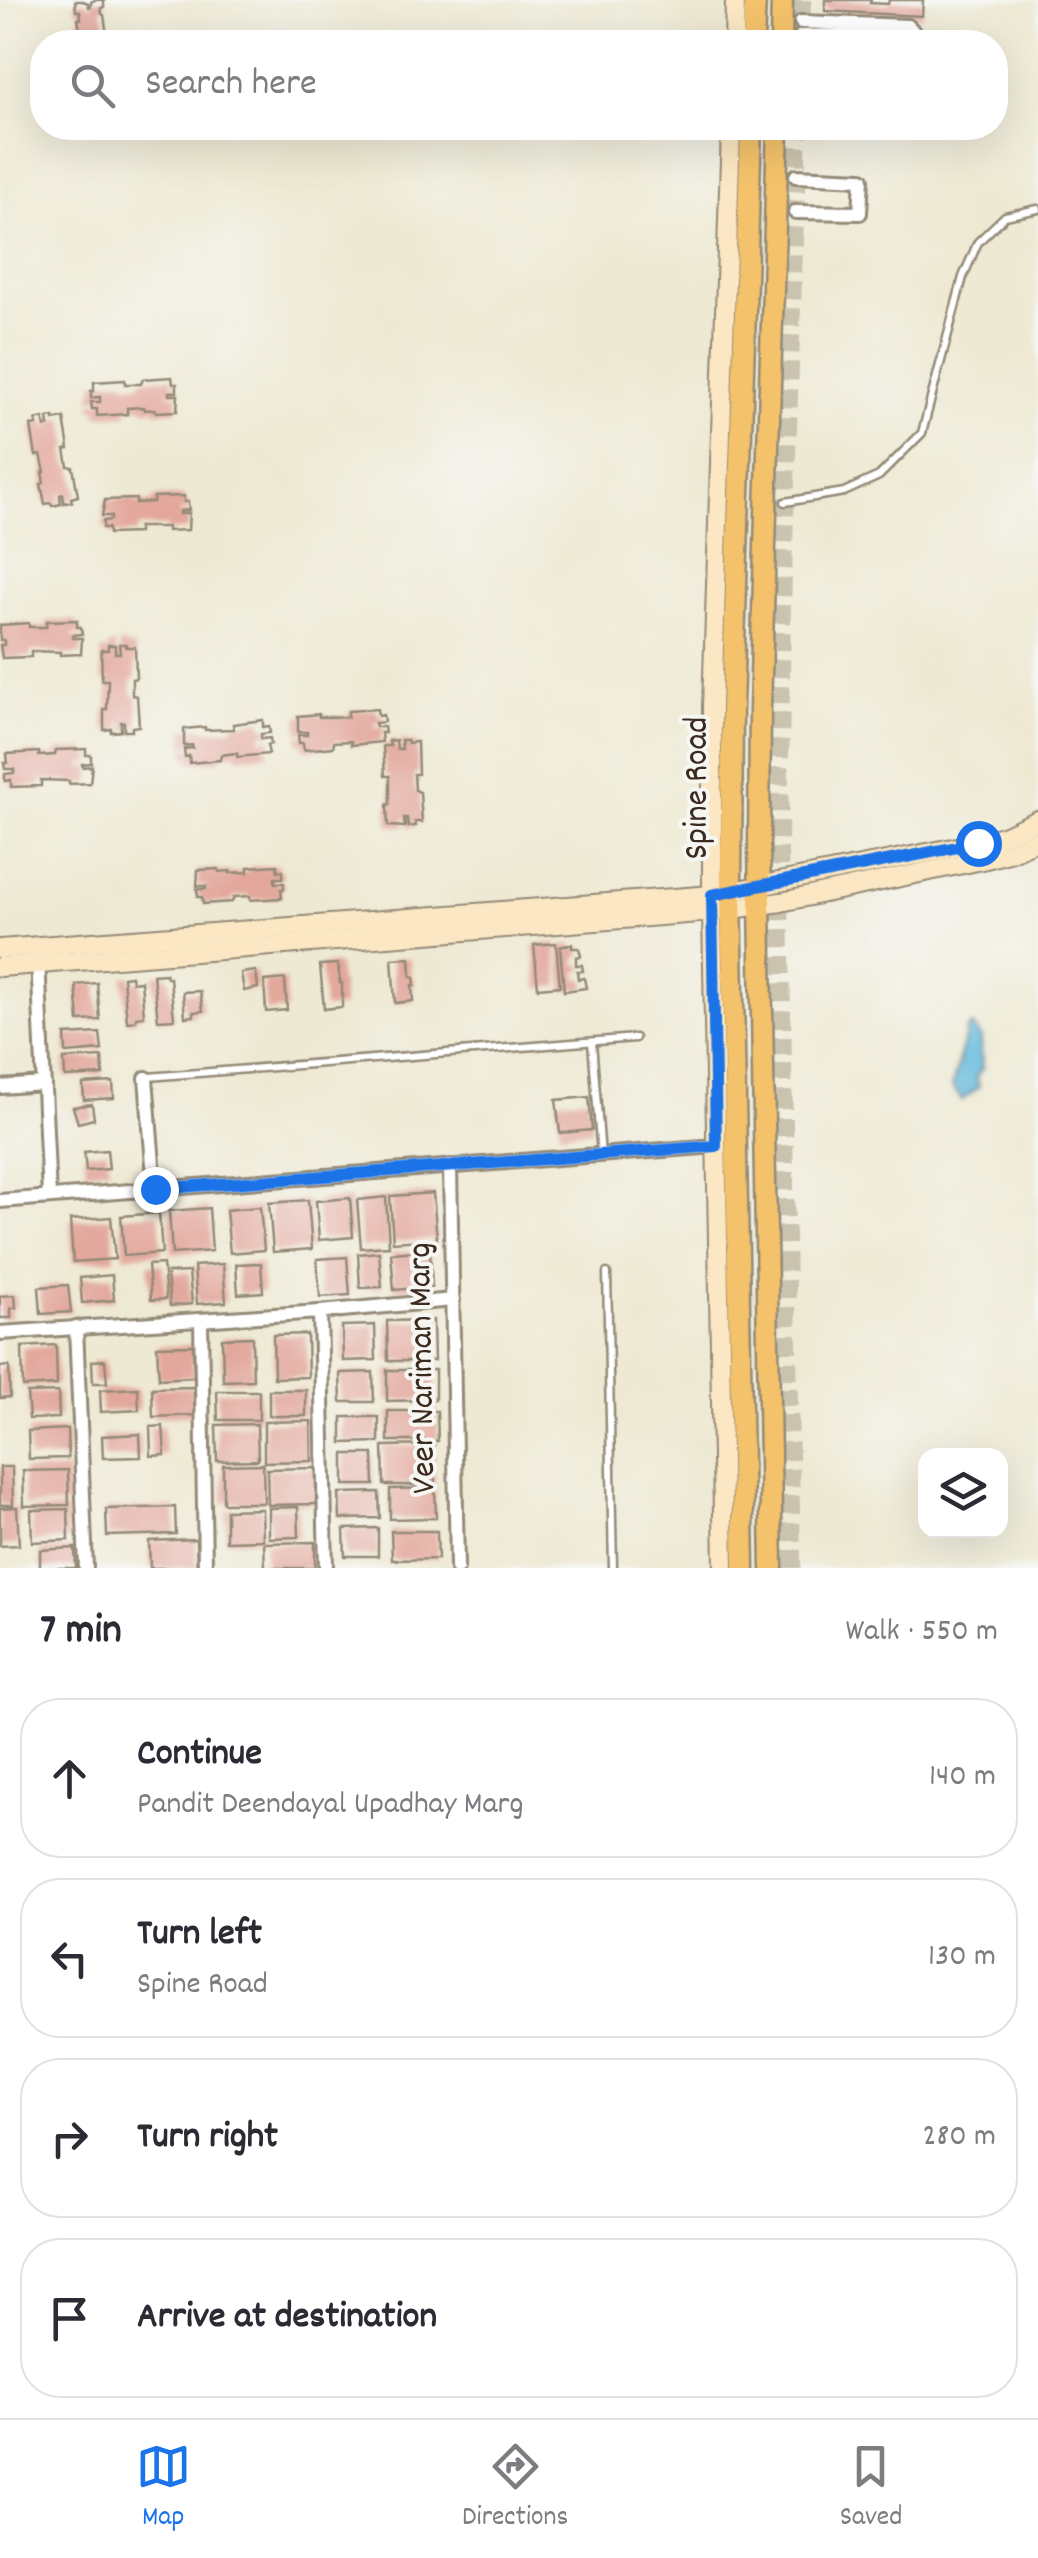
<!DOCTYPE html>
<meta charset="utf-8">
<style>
:root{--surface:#fff;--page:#f2f2f3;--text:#2b2b33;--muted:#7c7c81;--line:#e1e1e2;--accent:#1a73e8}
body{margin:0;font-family:Dekko,sans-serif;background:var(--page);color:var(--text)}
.controls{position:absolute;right:30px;bottom:30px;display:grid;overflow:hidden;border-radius:20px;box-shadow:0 10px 40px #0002}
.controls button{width:90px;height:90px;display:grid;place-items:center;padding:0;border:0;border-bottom:2px solid var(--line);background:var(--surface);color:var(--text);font:50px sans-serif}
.stop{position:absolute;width:30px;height:30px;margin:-22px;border:8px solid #1a73e8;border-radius:50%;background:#fff}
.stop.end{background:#1a73e8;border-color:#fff;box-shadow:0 2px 10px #0008}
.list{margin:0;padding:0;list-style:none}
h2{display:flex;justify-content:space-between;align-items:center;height:130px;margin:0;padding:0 40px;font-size:42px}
h2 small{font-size:32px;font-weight:400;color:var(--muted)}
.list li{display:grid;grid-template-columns:65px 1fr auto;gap:30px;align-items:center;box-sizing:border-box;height:160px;margin:0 20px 20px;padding:0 20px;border:2px solid var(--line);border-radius:40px}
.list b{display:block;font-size:38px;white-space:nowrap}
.list p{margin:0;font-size:32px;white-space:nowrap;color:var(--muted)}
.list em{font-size:32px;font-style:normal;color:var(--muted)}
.icon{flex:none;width:55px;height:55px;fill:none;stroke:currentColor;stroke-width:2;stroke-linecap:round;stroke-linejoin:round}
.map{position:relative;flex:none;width:1038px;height:1568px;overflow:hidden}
.search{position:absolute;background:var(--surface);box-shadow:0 10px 40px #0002;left:30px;right:30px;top:30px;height:110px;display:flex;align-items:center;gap:25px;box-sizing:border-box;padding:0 35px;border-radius:40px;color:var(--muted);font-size:38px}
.sheet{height:850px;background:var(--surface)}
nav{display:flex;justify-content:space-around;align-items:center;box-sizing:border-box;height:140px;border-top:2px solid var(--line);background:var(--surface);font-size:28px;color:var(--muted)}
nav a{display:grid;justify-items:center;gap:5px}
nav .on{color:var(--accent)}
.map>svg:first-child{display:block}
.water{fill:#5eb7dc;stroke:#4c707d;stroke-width:2.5}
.building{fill:#e3a79c}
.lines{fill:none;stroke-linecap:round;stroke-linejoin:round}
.secondary-tunnel{stroke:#cac3af;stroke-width:18;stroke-dasharray:18 9;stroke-linecap:butt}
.lane-casing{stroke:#948a78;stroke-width:11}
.street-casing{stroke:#948a78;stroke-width:18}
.secondary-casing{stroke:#948a78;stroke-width:22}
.primary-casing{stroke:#948a78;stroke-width:25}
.lane{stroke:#fff;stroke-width:6}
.street{stroke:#fff;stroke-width:12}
.secondary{stroke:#fbe7c3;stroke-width:18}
.primary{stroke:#f4c26a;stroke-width:20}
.route{stroke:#1a73e8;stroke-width:12}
.labels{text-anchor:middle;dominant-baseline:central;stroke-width:8;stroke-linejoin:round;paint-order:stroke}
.street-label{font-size:35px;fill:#3b2a1e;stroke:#f6f6f2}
</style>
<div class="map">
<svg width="1038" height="1568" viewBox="0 0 1038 1568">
<rect width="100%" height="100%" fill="#f6f6f2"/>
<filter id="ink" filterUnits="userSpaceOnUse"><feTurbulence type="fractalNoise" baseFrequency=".01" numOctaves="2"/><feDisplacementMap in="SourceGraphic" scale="20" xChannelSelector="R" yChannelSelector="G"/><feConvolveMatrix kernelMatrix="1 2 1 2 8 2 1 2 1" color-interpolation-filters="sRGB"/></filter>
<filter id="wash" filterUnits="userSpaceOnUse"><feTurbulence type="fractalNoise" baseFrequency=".0048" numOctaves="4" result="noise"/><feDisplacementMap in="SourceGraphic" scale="40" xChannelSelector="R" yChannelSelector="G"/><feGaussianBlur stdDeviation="2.25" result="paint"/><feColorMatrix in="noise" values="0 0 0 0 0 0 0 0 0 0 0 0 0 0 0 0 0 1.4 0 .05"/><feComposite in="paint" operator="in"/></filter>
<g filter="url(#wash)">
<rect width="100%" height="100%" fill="#eee9d3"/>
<path class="water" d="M972,1025L981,1037L982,1069L976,1076L979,1087L962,1100L952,1087L967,1029Z"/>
<g id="blocks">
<g class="building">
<path d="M95,0H104V7L101,8L102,14L104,15L107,35L103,36L104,42H82L78,19H81L80,11H76L75,1H83L88,3L89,7H91V2Z"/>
<path d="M825,0H871L870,3L888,4L889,0H923L922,16L825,11Z"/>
<path d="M172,377L173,384H177V392H169V395H178L177,411L156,412L155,409L145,410L144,407L127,408V414L97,416V409H92L91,402H100V397L91,398V391H94V382L125,380V384H141L143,379Z"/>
<path d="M54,417V420L64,418L69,449L65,450L68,466L73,467L78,496L71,498L72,502L64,503L63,494L60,495L61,504L52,506L51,503L45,504L41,484L44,483L42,472H45L41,455L36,456L31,426L37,425L36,420L43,418L45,427L49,426L48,418Z"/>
<path d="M184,496V502H188L189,510L180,511V514L189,513L188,530L167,531V527H138V533L109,534L108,528H103V521L111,520V516H102L105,500L136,499V503L153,502L154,497Z"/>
<path d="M77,620V627H81L82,634L73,635V638H82L81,654L60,655V652L31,651V657L2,658L0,645H4V640H0V625L29,623V627H46L47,621Z"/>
<path d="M119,644H126V647H135L136,678L132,679V695L137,696L139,726L132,727V731H124V722H121V731L111,732V729L104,730V709H107L108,680H102L101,650H108V645H115V653H120Z"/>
<path d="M377,709L378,716L383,715L384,722L375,723L376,727H384L385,733H381L382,742L351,745V741L334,742L333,747L304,750L303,743H299L298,735H307V732H298V716L319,714V717H348V711Z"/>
<path d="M263,720V727L269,726L270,733L261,734V739L270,738L271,744L267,745L269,754L237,757V753L221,755L220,760L190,763L189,756L185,757L184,749L193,748L192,745L184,746V729L205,727V730L234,729L233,724Z"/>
<path d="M396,740L397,749H402L401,740H407L408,743L417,742L418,774H414L415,790L420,792L422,822H415L416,826L408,827L407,818H404L405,827L388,826L387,805L390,804V776H385L383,746H390L389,741Z"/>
<path d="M86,749V755H91V763L82,764L83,767L92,766L90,783L69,784V781L41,780V786L11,787V780L5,781V774L14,773V769H5L4,763H8L7,754L39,752V756L55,755L56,750Z"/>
<path d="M277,865L278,871H283V878H275V883H284V889H281L282,898L250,900V896L234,897L232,902L203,904L202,897H198L197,889H206V886H197L198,870L219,869V872L230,871V873L248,872V867Z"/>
<path d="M556,943L560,986L538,988L534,945Z"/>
<path d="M572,944V948H579L581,956L576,957V965H582L583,971H577L578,979L584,978L586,988L564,991L560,947Z"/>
<path d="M410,958L411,977H414L415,985H412L413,1001L395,1003L392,959Z"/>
<path d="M338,964L340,983H342V1007L324,1009L320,965Z"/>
<path d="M256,971L258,988L244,991L241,973Z"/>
<path d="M166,974L167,978H170L174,1019L158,1020L153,975Z"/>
<path d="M131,976L132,982L141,981L144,1016L136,1017V1021L127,1022L123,977Z"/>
<path d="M285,979L287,1010L266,1012L264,981Z"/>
<path d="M97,983L100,1020L79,1021L76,985Z"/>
<path d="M200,991L203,1011L193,1012L194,1016L185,1017L183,992Z"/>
<path d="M100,1033L102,1050L66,1053L65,1035Z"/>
<path d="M102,1057L103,1075L65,1077L64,1059Z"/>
<path d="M113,1082L114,1098L84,1100L83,1084Z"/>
<path d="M589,1097L592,1130L560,1133L556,1100Z"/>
<path d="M92,1104L94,1119L78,1123L73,1107Z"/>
<path d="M107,1150L109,1169L86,1171L84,1152Z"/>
<path d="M433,1193L437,1239L393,1242L390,1196Z"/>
<path d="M386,1197L389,1246L361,1248L357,1200Z"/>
<path d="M350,1198L353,1237L319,1240L316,1201Z"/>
<path d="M308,1200L312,1249L273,1252L269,1203Z"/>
<path d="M260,1207L264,1250L230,1253L226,1210Z"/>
<path d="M209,1208L212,1251L172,1254L169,1211Z"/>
<path d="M159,1213L162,1253L124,1256L121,1216Z"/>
<path d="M111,1217L115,1259L73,1262L70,1220Z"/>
<path d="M430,1250L432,1287L394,1290L391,1253Z"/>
<path d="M379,1252L382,1287L360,1288L358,1254Z"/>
<path d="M347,1257L350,1295L320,1297L317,1259Z"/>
<path d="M261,1263L263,1292L238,1294L236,1264Z"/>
<path d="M163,1264L166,1299L151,1300L148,1265Z"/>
<path d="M223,1264L226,1302L197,1304L194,1266Z"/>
<path d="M189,1272L192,1304L170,1306L167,1273Z"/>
<path d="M112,1275L114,1300L82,1303L80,1278Z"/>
<path d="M68,1285L71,1312L41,1314L39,1287Z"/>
<path d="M15,1295L16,1308H11V1318H0V1296Z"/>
<path d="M433,1320L434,1361H388L387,1321Z"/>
<path d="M375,1325L376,1360L343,1361L342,1326Z"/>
<path d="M307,1334L308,1377L274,1378L273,1335Z"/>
<path d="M252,1337L253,1380L223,1381L222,1338Z"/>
<path d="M56,1345L57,1385L23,1387L22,1347Z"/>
<path d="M193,1345L194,1377L159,1379L157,1346Z"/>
<path d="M105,1360L107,1383H93L92,1361Z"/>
<path d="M9,1366L10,1397L0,1398V1367Z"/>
<path d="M387,1370H435V1400L387,1401Z"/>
<path d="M373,1372L374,1402H341L340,1373Z"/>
<path d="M194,1387L195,1415L153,1417L152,1388Z"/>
<path d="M138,1388L139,1410L101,1412L100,1390Z"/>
<rect x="269" y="1390" width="37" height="26"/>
<path d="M217,1391H259V1420H218Z"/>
<path d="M58,1392L59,1418L29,1419L27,1393Z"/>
<path d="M388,1411H437L438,1441H388Z"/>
<path d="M342,1417H379V1442L342,1443Z"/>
<path d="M311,1421L312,1461L264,1462V1422Z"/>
<path d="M257,1424L258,1460L217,1461L216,1425Z"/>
<path d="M163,1426L165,1455L151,1456L150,1427Z"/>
<path d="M67,1429L68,1458L29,1459L28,1431Z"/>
<path d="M140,1434L141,1457L103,1458L102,1436Z"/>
<path d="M434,1445L435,1485H384L383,1446Z"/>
<path d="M344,1454H373L374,1485H344Z"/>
<path d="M263,1464L264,1503H223V1465Z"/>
<path d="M0,1467H12L13,1505H0Z"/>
<path d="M316,1468V1504L268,1505L267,1469Z"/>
<path d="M68,1470L69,1505L24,1506L23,1471Z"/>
<path d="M435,1488L436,1518L390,1519V1489Z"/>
<path d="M379,1492L380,1518L340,1519L339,1493Z"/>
<path d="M17,1507L19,1545L0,1546V1508Z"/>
<path d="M175,1507L176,1534L107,1536L106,1509Z"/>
<path d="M298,1507L299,1537L269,1538V1508Z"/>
<path d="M68,1509L69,1540L32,1542L31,1510Z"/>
<path d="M262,1509L263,1540L226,1541V1510Z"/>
<path d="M378,1528V1556H345L344,1529Z"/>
<path d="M391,1531H437L438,1559L392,1560Z"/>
<path d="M196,1539L197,1568H150L149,1541Z"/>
<path d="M315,1542V1568H265L264,1543Z"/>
<path d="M75,1548L76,1568H40V1550Z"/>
</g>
</g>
</g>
<g filter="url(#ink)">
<use href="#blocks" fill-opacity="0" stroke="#948a78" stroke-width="2.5"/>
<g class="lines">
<g class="secondary-tunnel">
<path d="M801,42L802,0"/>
<path d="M792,1568L779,846L782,605L798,128"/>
</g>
<g class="lane-casing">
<g id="lane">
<path d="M785,502L844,492L879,476L922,433L963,277L978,242L1005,216L1038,209"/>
<path d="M592,1042L601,1155"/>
<path d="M148,1077L635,1038"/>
<path d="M607,1273L613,1568"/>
</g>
</g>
<g class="street-casing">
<g id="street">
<path d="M801,22L908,26L912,30V42"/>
<path d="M801,36L896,34"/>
<path d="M795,212L860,213L862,179L796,176"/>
<path d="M38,958L49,1197"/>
<path d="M146,1078L155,1189"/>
<path d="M0,1087L44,1084"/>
<path d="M450,1166L457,1568"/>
<path d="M0,1201L716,1146"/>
<path d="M320,1312L326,1568"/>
<path d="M201,1320L205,1568"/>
<path d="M76,1327L86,1568"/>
<path d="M0,1333L320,1312L453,1300"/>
</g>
</g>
<g class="secondary-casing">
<g id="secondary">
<path d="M734,42L735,0"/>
<path d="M0,949L713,895L978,843L1006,835L1038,820"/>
<path d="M0,967L712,912L781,902L982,860L1012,852L1038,840"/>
<path d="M724,1568L712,912V707L731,128"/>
</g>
</g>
<g class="primary-casing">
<g id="primary">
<path d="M753,42L755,0"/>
<path d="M781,42L782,0"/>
<path d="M744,1568L731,890L732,707L751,128"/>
<path d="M772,1568L759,846L760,708L778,128"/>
</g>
</g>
<use href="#lane" class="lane"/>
<use href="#street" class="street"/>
<use href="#secondary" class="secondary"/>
<use href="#primary" class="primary"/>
</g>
</g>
<g class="lines" filter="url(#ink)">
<path class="route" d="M155,1189L716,1146L712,895L978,843"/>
</g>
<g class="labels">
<g class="street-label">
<text transform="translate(699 788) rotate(-90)">Spine Road</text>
<text transform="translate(424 1368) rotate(-91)">Veer Nariman Marg</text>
</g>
</g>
</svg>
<div class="controls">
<button><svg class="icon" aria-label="layers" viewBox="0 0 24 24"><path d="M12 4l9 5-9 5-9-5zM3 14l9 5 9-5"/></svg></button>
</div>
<div class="stop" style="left:978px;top:843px"></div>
<div class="stop end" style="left:155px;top:1189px"></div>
<div class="search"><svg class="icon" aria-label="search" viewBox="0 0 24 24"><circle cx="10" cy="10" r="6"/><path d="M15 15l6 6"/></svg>Search here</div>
</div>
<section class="sheet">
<h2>7 min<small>Walk · 550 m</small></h2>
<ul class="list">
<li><svg class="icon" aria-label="ahead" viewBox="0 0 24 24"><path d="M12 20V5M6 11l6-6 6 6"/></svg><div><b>Continue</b><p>Pandit Deendayal Upadhay Marg</p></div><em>140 m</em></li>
<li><svg class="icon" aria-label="left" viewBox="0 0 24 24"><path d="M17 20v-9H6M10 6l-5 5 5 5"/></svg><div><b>Turn left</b><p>Spine Road</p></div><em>130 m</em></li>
<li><svg class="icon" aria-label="right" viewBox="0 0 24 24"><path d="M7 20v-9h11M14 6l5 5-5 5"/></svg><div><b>Turn right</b></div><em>280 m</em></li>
<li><svg class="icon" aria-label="arrive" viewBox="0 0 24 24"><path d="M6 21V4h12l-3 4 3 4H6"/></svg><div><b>Arrive at destination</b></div></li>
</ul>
</section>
<nav>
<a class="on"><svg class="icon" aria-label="map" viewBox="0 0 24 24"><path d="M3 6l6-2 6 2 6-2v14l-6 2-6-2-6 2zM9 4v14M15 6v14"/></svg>Map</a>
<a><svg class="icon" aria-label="directions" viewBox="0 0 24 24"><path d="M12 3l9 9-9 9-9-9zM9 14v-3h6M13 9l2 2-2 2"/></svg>Directions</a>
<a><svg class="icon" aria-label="saved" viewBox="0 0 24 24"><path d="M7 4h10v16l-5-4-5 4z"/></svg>Saved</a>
</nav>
